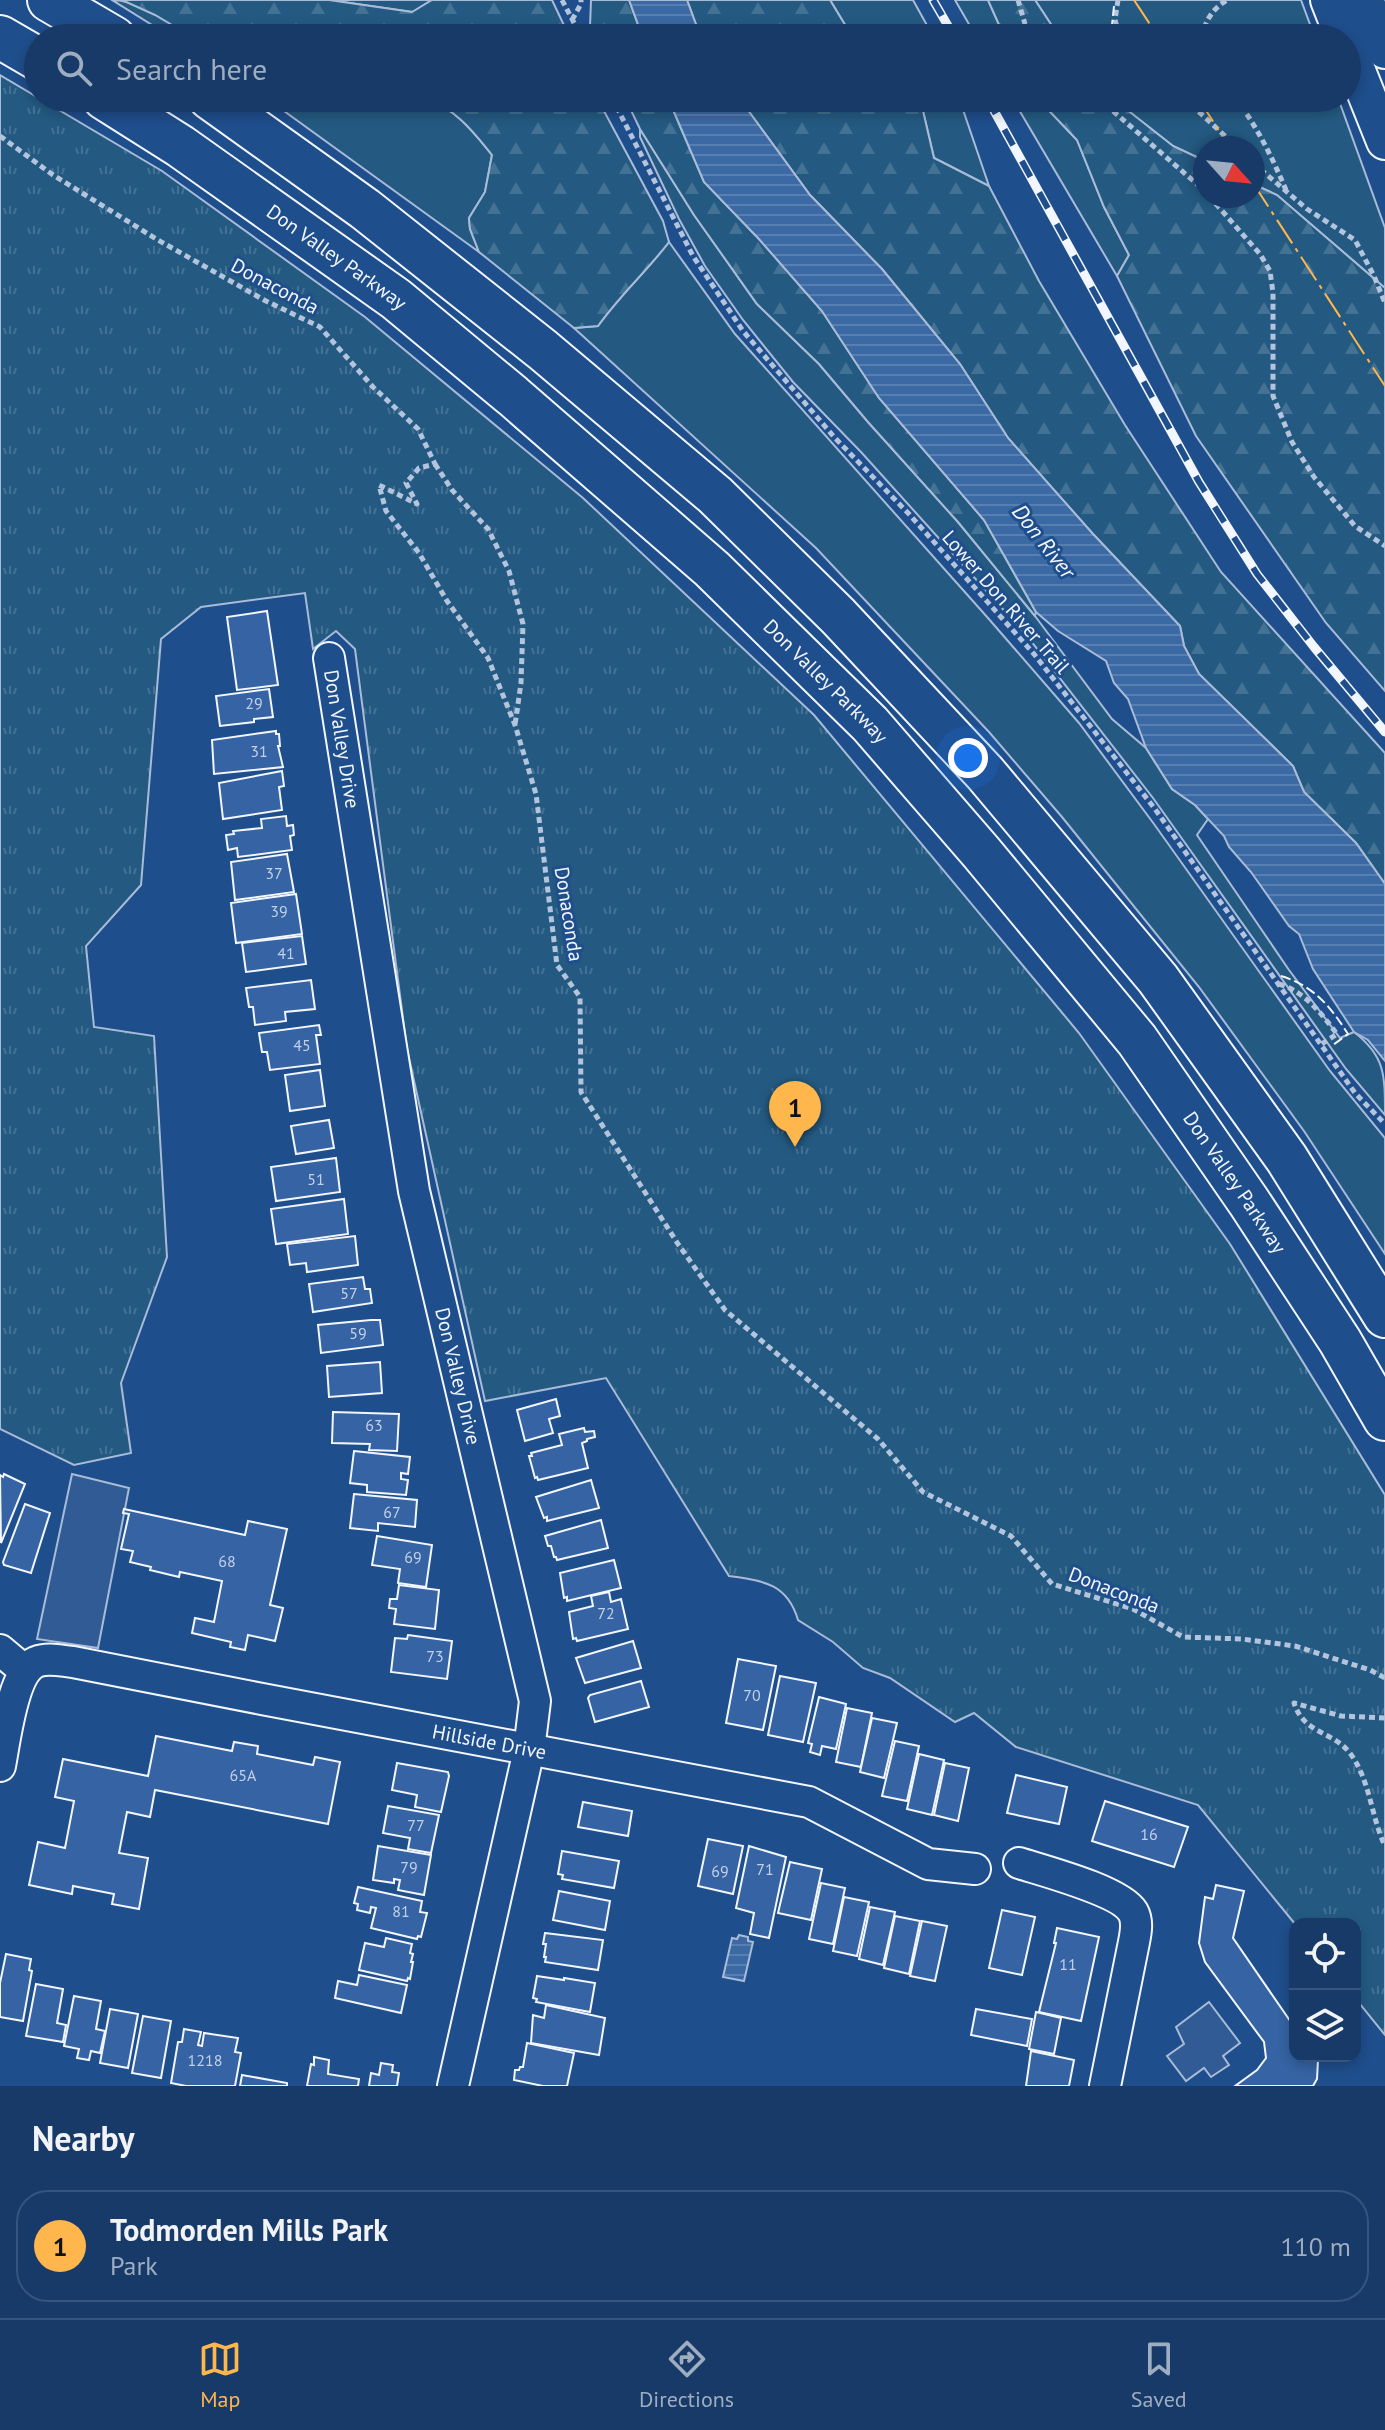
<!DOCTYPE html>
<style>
:root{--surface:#173a69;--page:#244571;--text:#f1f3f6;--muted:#9eadc0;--line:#36547d;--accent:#ffb74d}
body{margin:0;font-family:"PT Sans",sans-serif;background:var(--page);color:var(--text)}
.controls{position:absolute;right:24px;bottom:24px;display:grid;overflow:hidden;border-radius:16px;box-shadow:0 4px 12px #0003}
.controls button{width:72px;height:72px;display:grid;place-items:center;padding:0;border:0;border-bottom:2px solid var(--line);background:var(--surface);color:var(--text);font:40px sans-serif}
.compass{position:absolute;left:1193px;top:136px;width:72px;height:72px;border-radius:50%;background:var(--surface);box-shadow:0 4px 12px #0003;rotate:117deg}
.you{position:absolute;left:968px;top:758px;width:28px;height:28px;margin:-20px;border:6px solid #fff;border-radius:50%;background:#1a73e8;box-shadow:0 0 0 12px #1a73e833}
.badge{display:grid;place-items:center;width:52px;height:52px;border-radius:50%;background:var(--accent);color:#111;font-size:26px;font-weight:700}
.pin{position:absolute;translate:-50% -66px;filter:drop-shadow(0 2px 4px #0008)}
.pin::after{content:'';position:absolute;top:42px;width:28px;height:24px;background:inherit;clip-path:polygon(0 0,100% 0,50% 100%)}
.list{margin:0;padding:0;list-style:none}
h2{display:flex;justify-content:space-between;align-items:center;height:104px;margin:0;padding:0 32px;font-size:34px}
h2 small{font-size:26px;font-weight:400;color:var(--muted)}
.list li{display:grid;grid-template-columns:52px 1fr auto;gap:24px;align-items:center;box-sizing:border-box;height:112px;margin:0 16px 16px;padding:0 16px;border:2px solid var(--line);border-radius:32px}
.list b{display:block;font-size:30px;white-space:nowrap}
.list p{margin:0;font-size:26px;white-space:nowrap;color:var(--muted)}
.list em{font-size:26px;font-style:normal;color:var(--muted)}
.icon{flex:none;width:44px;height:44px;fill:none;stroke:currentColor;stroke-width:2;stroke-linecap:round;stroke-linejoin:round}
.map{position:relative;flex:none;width:1385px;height:2086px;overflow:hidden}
.search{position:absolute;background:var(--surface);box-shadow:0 4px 12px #0003;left:24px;right:24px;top:24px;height:88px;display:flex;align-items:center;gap:20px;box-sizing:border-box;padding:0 28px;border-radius:44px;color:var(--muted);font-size:30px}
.sheet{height:232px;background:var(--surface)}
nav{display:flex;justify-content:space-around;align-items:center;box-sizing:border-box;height:112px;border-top:2px solid var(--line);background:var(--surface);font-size:22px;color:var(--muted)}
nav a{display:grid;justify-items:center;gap:4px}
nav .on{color:var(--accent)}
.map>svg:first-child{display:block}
.grass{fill:#245a82;stroke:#a8bbd7;stroke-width:2}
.forest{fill:url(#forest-firs);stroke:#a8bbd7;stroke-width:2}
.park{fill:url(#park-tufts);stroke:#a8bbd7;stroke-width:2}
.parking{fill:#305b95;stroke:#a8bbd7;stroke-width:2}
.water{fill:url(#water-rules);stroke:#a8bbd7;stroke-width:2}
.building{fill:#3563a3;stroke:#f2f6ff;stroke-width:2}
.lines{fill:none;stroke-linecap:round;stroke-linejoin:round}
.minor-casing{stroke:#f2f6ff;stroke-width:34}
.major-casing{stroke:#f2f6ff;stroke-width:40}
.highway-casing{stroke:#f2f6ff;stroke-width:46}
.path{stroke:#b3c4dc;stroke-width:5;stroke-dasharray:6 4;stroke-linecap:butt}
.minor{stroke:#1f4e8c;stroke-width:30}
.major{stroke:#1f4e8c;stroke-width:36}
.highway{stroke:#1f4e8c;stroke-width:42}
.rail-casing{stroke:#f2f6ff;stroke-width:9}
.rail{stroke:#1f4e8c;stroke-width:6;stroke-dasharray:18;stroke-linecap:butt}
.fence{stroke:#f2f6ff;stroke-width:2;stroke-dasharray:10 4;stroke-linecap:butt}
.power{stroke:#ffb74d;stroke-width:2;stroke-dasharray:28 6 4 6;stroke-linecap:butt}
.labels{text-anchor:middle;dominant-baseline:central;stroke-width:6;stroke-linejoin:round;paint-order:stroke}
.number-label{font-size:16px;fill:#c3d1e8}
.street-label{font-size:20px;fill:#f2f6ff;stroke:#1f4e8c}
.water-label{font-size:22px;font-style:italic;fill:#f2f6ff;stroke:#1f4e8c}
</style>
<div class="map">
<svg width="1385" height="2086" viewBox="0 0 1385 2086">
<defs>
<pattern id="forest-firs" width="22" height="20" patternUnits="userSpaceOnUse" patternTransform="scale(2)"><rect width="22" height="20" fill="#245a82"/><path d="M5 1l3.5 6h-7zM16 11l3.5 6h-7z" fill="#447295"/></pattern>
<pattern id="park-tufts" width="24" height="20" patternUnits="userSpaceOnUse" patternTransform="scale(2)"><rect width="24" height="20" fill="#245a82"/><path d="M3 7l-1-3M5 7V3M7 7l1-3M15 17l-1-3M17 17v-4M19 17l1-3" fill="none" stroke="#447295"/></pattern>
<pattern id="water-rules" width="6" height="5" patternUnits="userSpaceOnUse" patternTransform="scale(2)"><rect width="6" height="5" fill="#3b69a3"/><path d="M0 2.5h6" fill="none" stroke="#587fb1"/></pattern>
</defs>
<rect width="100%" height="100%" fill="#1f4e8c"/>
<g class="grass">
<path d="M112,0C140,0 170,24 194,38H173Z"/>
<path d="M329,0H432L413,12Z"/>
<path d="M830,0H913L934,38H853Z"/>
<path d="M955,0H988L1005,38H977Z"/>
<path d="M1035,0H1301L1315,38H1060Z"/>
<path d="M266,98H423C453,106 473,131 492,155L485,192L469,218L470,229L479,252Z"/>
<path d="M920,98H959L989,186L934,158Z"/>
<path d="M1012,98H1037L1077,140L1104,207L1129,255L1117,276Z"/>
<path d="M1112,98H1338L1385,228V288L1277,195L1253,184V148H1205V161L1173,146Z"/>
<path d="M640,129L694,215L757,304L819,364L868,422L958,522L1035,616L1112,719L1146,748L1172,789L1195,805L1208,819L1197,835L1289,970L1340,1038L1354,1032C1385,1056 1385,1074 1385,1115L1346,1069L1153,798L1027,636L861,452L793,382L743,320L705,266L679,219L640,137Z"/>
<path d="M669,242L735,334L988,618L1079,723L1154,824L1330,1071L1385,1138V1254L1304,1131L1199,987L1062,817L989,732L816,548L574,328L598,326C620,295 647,271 669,242Z"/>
</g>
<g class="forest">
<path d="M122,0H329L412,12L432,0H552L570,38H194L155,15Z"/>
<path d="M591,0H629L643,38H595L590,27Z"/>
<path d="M687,0H830L853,38H701Z"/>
<path d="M988,0H1035L1060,38H1005Z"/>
<path d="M423,98H597L663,221L669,242C646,272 620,295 598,326L574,328L479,252L470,229L469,218L485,192L492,155C473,131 453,106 423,98Z"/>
<path d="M625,98H668L704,182L759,239L822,311L879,398L984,520L1036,612L1035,616L958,522L868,422L819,364L757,304L694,215L640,129Z"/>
<path d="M739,98H920L934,158L989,186L1039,281L1125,425L1221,572L1385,753V884L1356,843L1304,792L1293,766L1199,674L1184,646L1180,626L1093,534L1008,438L960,364L882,269L810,195Z"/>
<path d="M1037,98H1112L1173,146L1205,161V196H1253V184L1277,195L1385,288V691L1326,623L1196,436L1117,276L1129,255L1104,207L1077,140Z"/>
</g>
<path class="park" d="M0,75L162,171L365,317L583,498L814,715L1079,1033L1230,1244L1385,1495V2035L1355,1998V1924H1295L1198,1805L1016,1747L974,1713L955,1722L890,1678L863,1668L833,1642L798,1620C787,1583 763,1581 729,1576L606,1378L485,1401L407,1049L355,649L336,631L313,649L305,593L201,607L161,639L141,885L86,946L94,1027L154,1036L167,1257L121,1383L131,1453L74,1465L0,1429Z"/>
<g class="parking">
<path d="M72,1474L129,1488L98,1648L37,1639Z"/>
<path d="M1209,2002L1240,2043L1223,2056L1229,2065L1211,2077L1204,2068L1186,2081L1167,2056L1184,2044L1176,2027Z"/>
</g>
<g class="water">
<path d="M629,0H687L701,38H643Z"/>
<path d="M668,98H739L810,195L882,269L960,364L1008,438L1093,534L1180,626L1184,646L1199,674L1293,766L1304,792L1356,843L1385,884V1061L1368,1040L1354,1032L1313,969L1299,934L1289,926L1251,872L1229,847L1224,836L1195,805L1172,789L1146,748L1128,699L1114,683L1106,661L1058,631L1036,612L984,520L879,398L822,311L759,239L704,182Z"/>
<path d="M739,1935L748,1937V1941L753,1942L744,1981L723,1977L732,1938L737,1939Z"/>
</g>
<g class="building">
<path d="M267,611L278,685L237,690L227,617Z"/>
<path d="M269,689L273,717L254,719V722L220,726L216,696Z"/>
<path d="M276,731V734H279L280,746H278L283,767L214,774L212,740Z"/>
<path d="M282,771L284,786L279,787L282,810L223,819L219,783Z"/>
<path d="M286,816L287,826L293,825L294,835L290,836L292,850L238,857L237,848L228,850L226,835L234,834L233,831L262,828L261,819Z"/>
<path d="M287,854L294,892L235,900L231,862Z"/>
<path d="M296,894L302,934L236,943L231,903Z"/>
<path d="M302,936L306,964L246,972L242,943Z"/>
<path d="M311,980L315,1009L285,1012L286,1021L255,1025L253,1007H249L246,988Z"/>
<path d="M319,1025L321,1035H316L320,1064L270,1070L267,1052H262L259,1033Z"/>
<path d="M320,1070L325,1106L290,1111L285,1075Z"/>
<path d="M329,1120L334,1148L296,1154L291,1126Z"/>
<path d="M336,1158L340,1192L276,1201L271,1167Z"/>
<path d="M344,1199L348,1234L276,1244L271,1209Z"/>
<path d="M355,1236L358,1265L307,1272L306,1263L290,1265L287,1244Z"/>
<path d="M363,1277L365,1289H370L372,1303L313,1312L309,1284Z"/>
<path d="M371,1320H380L383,1345L321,1353L318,1325Z"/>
<path d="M380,1362L382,1393L329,1397L327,1366Z"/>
<path d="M556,1399L560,1416L549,1419L553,1433L525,1441L517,1410Z"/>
<path d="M333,1412L399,1414L397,1451L369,1450L370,1444L332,1443Z"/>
<path d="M584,1428L585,1432L594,1431L595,1437L587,1439V1441L582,1443L588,1468L538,1480L537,1477L535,1478L529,1456H532L531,1453L562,1445L559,1434Z"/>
<path d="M354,1451L410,1457L408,1474L401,1473V1479L408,1480L406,1495L367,1492V1485L350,1483Z"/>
<path d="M4,1474L25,1484L1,1543L0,1475L3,1477Z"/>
<path d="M591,1480L599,1508L547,1521V1517L544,1518L536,1497Z"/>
<path d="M354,1494L417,1500L415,1527L378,1523V1531L350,1528Z"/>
<path d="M25,1504L50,1513L31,1573L4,1565L3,1562Z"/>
<path d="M124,1509L245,1535L248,1521L287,1529L270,1605L283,1608L275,1641L248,1635L245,1650L230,1647L231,1642L192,1633L195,1618L214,1622L222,1581L180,1572L179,1577L150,1570L151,1567L130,1562L133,1551L121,1549L129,1514L123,1513Z"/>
<path d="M601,1520L608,1548L557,1560L556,1557H554L551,1546H548L545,1536Z"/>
<path d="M377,1536L432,1545L426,1587L398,1583L400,1569L372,1565Z"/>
<path d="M614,1560L621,1588L567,1601V1597L564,1598L560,1573Z"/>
<path d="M399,1585L439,1590L435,1629L394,1624L396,1609L389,1608L390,1599H397Z"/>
<path d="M609,1592L611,1602L621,1599L628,1629L577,1641L576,1638L573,1639L569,1612L593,1606L591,1596Z"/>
<path d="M408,1635L452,1641L447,1679L391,1672L395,1638L407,1639Z"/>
<path d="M633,1641L641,1668L585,1683L576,1658Z"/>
<path d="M738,1659L776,1666L763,1730L726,1723Z"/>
<path d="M780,1676L816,1683L803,1742L768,1735Z"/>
<path d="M641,1681L649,1707L595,1722L588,1698L590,1695Z"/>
<path d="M819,1697L846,1704L836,1749L822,1746L820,1755L810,1752L812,1744L808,1743Z"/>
<path d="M847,1708L872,1713L861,1767L836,1762Z"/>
<path d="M872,1718L897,1723L884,1778L860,1772Z"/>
<path d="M156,1736L232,1751L234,1742L258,1746L257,1754L313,1765L315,1757L340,1762L328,1824L155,1790L150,1817L127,1812L119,1853L148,1858L139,1909L112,1904L114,1894L73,1886L72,1894L29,1885L38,1842L65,1848L74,1801L55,1797L63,1759L148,1776Z"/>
<path d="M895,1741L919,1746L907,1801L882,1796Z"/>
<path d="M919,1754L944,1760L932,1815L907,1809Z"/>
<path d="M397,1763L448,1772L449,1776L441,1812L415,1807L417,1795L392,1790Z"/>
<path d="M945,1763L969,1768L958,1821L934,1815Z"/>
<path d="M1016,1775L1067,1787L1059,1824L1007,1813Z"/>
<path d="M1105,1801L1188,1827L1174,1867L1092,1841Z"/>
<path d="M583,1802L632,1811L628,1836L578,1827Z"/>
<path d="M388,1806L439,1815L431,1853L408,1849L410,1838L383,1833Z"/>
<path d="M708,1839L743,1846L733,1894L698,1886Z"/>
<path d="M378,1846L431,1855L424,1895L398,1890L400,1880L394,1879V1883L373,1880Z"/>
<path d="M749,1846L786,1857L769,1938L750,1934L754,1913L736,1908Z"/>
<path d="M562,1851L619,1861L614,1888L562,1879L563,1875L558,1874Z"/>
<path d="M790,1862L822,1869L811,1920L778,1913Z"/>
<path d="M821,1883L845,1888L833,1944L809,1939Z"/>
<path d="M1216,1885L1244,1891L1233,1938L1295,2028V2056H1315L1318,2060L1317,2079L1313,2086H1235L1257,2070L1266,2058L1264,2042L1205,1962L1199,1943L1205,1897L1213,1899Z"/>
<path d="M358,1887L422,1901L420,1912L427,1913L421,1937L418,1936L417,1939L371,1928L376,1908L371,1907L370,1913L357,1910L358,1904L354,1903Z"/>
<path d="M559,1891L610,1901L605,1930L553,1920Z"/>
<path d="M844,1897L869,1902L857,1956L833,1951Z"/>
<path d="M870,1907L895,1912L883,1965L859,1959Z"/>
<path d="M1002,1910L1035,1917L1022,1975L989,1968Z"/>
<path d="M895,1916L920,1921L909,1974L884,1968Z"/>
<path d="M922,1921L947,1926L935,1981L910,1976Z"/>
<path d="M1057,1928L1099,1937L1081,2021L1039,2012L1056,1943H1054Z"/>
<path d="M545,1933L603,1940L598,1970L545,1962L546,1957H544L546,1944H543Z"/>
<path d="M386,1938L412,1944L410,1953L413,1954L411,1962H413L410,1979L408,1978L407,1981L359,1970L365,1943L384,1947Z"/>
<path d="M6,1954L31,1959L29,1970L32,1971L23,2021L0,2017V1983Z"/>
<path d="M359,1975L407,1985L401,2013L335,1998L338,1981L357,1985Z"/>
<path d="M537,1976L564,1980V1978L595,1983L590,2012L536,2002L537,1999L533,1998Z"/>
<path d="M36,1984L63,1989L57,2023L66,2025L63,2042L26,2036Z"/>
<path d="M74,1996L101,2001L96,2029L105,2031L100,2053L91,2051L89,2060L77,2058L79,2049L64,2046Z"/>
<path d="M546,2005L605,2018L599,2055L531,2043L533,2015L544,2018Z"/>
<path d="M110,2009L138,2014L128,2068L100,2063Z"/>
<path d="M976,2009L1032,2019L1027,2046L971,2035Z"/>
<path d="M1036,2012L1061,2018L1054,2054L1029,2049Z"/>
<path d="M143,2016L171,2021L161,2078L132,2073Z"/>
<path d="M184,2029L201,2032L198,2045L202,2046L204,2033L238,2038L235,2052L241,2053L235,2086H186L171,2083L178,2042H182Z"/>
<path d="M527,2043L574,2053L567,2086H543L514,2080L515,2070H519L520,2067H523Z"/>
<path d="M1031,2051L1074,2060L1069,2086H1026Z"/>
<path d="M314,2057L329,2060L328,2074L359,2079L358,2086H307L311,2064L314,2065Z"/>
<path d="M381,2063L393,2065L392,2072L399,2073L397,2086H369L371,2073L379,2075Z"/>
<path d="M242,2075L287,2083V2086H240Z"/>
</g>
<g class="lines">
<g class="minor-casing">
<g id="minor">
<path id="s1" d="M329,658L414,1191L535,1701L529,1750L453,2086"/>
<path d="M0,1650L25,1671"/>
<path id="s2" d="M0,1766C5,1741 12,1673 36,1662C48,1657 62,1661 73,1662L262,1699L809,1802L928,1864L975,1869"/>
<path d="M1019,1863C1044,1871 1121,1891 1133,1912C1138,1921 1136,1932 1134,1942L1105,2086"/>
</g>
</g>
<g class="major-casing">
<g id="major">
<path d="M1329,0L1344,38"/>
<path d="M1365,0L1385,50"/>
<path d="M1347,46L1385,141"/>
</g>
</g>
<g class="highway-casing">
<g id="highway">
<path d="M49,0L114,38"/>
<path d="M0,37L38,59"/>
<path id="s3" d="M104,98L180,146L396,299L513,396L712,569L870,724L981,852L1137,1040L1249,1202L1340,1341L1385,1419"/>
<path d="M210,98L365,209L543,350L715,495L838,616L985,773L1158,979L1287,1159L1385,1316"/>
</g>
</g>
<g class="path">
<path d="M562,0L582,38"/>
<path d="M1018,0L1025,24L1038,38"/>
<path d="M1118,0L1115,20L1120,38"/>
<path d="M572,20L581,4V0"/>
<path d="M1202,38C1205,21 1212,9 1227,0"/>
<path d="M612,98L693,256L743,331L835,438L909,514L1034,654L1155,809L1355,1093L1385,1124"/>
<path d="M1098,98L1205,191"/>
<path d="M1184,98L1238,148"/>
<path d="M1235,98C1257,126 1272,157 1286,190"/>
<path d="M0,136L53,175L158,240L264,300L320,327L373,387L418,429L435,464L419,468L406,483L417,504L379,485L386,511L419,553L447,601L488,658L515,725L536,794L557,965L580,997L581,1092L678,1244L725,1310L878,1439L923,1492L1011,1536L1052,1584L1133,1609L1183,1637L1242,1639L1295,1646L1370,1670L1385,1678"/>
<path d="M1253,163L1307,209L1355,240L1374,276L1385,303"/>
<path d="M1209,196L1260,254L1270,271L1273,293V396L1292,442L1314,477L1355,526L1385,546"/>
<path d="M435,464L452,490L488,529L509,571L523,624L521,683L515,725"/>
<path d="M1279,984C1305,992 1321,1013 1337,1034L1320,1045"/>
<path d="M1385,1718L1341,1716L1294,1703C1304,1734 1332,1731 1349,1752C1370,1778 1371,1817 1385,1846"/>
</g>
<use href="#minor" class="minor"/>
<use href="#major" class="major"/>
<use href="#highway" class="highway"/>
<g class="rail-casing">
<g id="rail">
<path d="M933,0L955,38"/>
<path d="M987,98L1199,482L1257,574L1314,647L1385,732"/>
</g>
</g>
<use href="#rail" class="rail"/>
<g class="fence">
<path d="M1114,6L1112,25L1115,33"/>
<path d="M1281,976C1314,986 1330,1006 1348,1034L1333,1045"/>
</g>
<g class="power">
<path d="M1134,0L1159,38"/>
<path d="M1198,98L1230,148"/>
<path d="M1253,183L1385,386"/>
</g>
</g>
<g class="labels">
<g class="number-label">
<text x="254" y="703">29</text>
<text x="259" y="751">31</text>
<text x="274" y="873">37</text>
<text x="279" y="911">39</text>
<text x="286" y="953">41</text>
<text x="302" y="1045">45</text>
<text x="316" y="1179">51</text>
<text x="349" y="1293">57</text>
<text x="358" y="1333">59</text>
<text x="374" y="1425">63</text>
<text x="392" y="1512">67</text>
<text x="413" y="1557">69</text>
<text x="227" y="1561">68</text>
<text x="606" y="1613">72</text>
<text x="435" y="1656">73</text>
<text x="752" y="1695">70</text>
<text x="243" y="1775">65A</text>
<text x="416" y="1825">77</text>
<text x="1149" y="1834">16</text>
<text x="409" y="1867">79</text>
<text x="765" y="1869">71</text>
<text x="720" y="1871">69</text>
<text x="401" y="1911">81</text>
<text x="1068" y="1964">11</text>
<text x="205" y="2060">1218</text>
</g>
<g class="street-label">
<text stroke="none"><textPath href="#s3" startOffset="282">Don Valley Parkway</textPath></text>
<text transform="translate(275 286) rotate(28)">Donaconda</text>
<text transform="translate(1006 602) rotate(49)">Lower Don River Trail</text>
<text stroke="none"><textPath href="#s3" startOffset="930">Don Valley Parkway</textPath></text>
<text stroke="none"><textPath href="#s1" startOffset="82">Don Valley Drive</textPath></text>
<text transform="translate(569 914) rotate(81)">Donaconda</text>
<text stroke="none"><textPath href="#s3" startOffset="1578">Don Valley Parkway</textPath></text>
<text stroke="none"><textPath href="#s1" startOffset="730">Don Valley Drive</textPath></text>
<text transform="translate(1114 1590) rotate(21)">Donaconda</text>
<text stroke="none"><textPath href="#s2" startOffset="574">Hillside Drive</textPath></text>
</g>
<g class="water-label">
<text transform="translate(1044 541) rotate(52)">Don River</text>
</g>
</g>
</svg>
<div class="controls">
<button><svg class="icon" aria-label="locate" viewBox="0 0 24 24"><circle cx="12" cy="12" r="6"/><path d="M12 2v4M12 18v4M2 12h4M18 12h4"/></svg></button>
<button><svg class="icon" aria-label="layers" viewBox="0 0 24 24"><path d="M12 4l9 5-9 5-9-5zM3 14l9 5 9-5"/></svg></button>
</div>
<svg class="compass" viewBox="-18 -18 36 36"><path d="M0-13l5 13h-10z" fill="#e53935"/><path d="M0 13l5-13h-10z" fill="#9eadc0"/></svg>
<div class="you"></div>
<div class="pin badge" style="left:795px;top:1147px">1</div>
<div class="search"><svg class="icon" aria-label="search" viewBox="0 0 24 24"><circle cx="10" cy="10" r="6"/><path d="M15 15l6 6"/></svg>Search here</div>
</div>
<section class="sheet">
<h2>Nearby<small></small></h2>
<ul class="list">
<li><span class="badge">1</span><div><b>Todmorden Mills Park</b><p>Park</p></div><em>110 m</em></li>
</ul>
</section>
<nav>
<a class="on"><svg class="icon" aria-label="map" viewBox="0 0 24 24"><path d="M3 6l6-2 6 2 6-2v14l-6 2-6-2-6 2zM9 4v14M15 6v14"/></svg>Map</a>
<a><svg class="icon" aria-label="directions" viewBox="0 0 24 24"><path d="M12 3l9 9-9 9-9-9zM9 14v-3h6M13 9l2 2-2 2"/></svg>Directions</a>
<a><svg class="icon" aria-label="saved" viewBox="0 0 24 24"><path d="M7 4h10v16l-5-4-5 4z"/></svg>Saved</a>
</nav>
